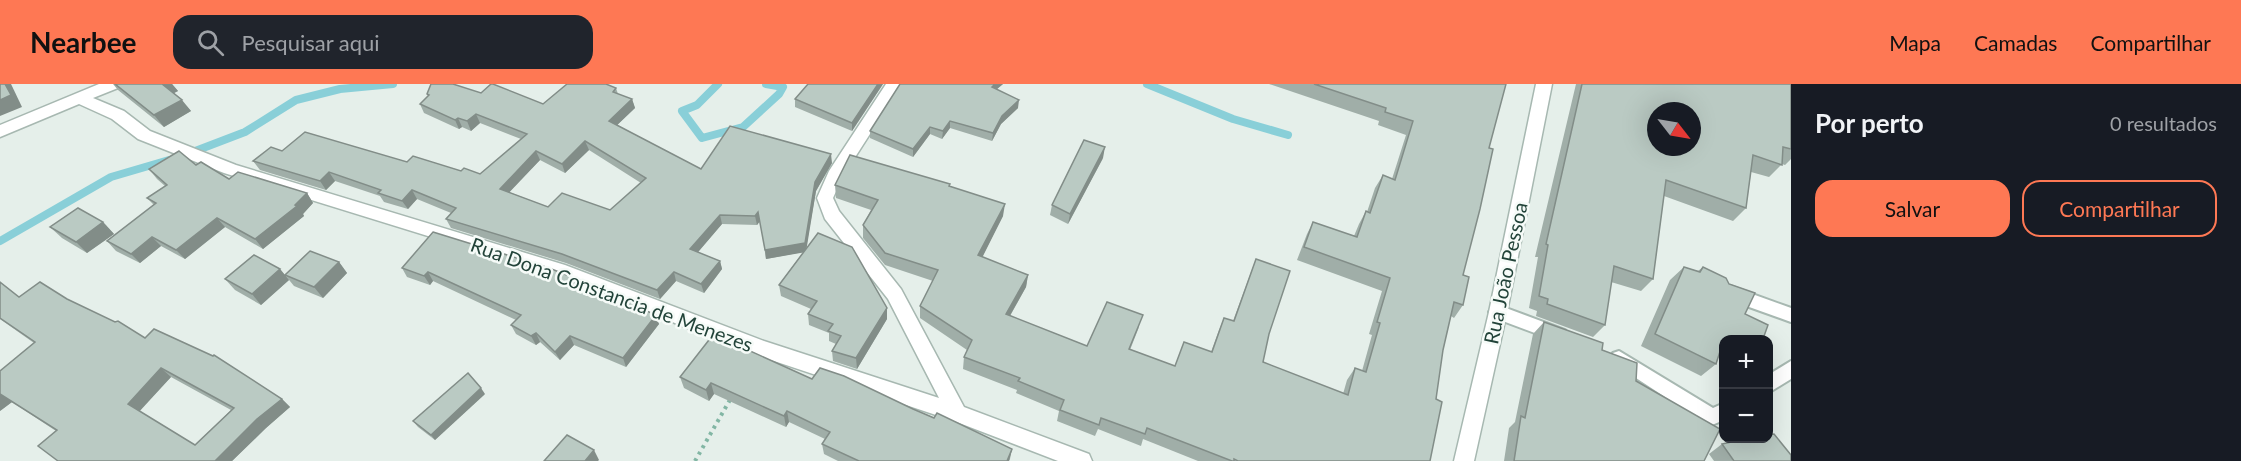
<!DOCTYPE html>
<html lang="pt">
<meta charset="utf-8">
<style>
:root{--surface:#171b24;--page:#20242c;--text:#f1f3f6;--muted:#9ea1a6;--line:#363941;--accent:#fe7854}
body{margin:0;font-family:Lato,sans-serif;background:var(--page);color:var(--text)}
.controls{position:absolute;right:18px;bottom:18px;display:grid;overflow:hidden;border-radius:12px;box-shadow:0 6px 24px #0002}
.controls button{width:54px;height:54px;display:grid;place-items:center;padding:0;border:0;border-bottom:2px solid var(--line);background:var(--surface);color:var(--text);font:30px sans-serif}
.compass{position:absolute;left:1647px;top:18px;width:54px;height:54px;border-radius:50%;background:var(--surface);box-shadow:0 6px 24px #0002;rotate:121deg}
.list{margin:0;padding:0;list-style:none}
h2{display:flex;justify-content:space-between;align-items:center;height:78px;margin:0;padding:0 24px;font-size:26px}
h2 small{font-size:20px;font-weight:400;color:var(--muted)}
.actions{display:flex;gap:12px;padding:18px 24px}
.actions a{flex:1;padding:14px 0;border:2px solid var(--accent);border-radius:18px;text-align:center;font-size:21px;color:var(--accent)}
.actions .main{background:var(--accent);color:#111}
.icon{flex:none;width:33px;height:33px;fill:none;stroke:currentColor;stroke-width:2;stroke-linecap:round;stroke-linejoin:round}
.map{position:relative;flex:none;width:1791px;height:377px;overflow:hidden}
header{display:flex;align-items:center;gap:36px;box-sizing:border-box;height:84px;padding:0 30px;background:var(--accent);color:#111}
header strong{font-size:28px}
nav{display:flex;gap:33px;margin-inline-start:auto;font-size:21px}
.search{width:420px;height:54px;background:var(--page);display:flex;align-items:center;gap:15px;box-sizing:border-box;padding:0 21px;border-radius:18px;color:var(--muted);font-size:22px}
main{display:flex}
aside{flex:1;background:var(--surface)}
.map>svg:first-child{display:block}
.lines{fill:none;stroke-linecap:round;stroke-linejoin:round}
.stream{stroke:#89cfd8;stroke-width:8}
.service-casing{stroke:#a7b8b1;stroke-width:4}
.minor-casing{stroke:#a7b8b1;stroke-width:3}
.tertiary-casing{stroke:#a7b8b1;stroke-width:3}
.path{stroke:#82b6a4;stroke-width:4;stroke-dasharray:3 4.5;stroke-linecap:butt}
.service{fill:#fff;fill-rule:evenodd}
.minor{fill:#fff;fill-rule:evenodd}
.tertiary{fill:#fff;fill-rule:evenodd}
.wall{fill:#a0aea8;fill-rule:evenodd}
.shaded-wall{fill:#828d88}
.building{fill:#bacac3;stroke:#828d88;stroke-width:1.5;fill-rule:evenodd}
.labels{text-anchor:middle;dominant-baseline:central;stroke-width:5;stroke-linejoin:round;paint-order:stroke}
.street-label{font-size:20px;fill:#224339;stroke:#f6fbf8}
</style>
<header>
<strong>Nearbee</strong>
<div class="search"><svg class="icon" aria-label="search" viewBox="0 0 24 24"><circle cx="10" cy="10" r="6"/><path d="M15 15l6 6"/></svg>Pesquisar aqui</div>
<nav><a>Mapa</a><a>Camadas</a><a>Compartilhar</a></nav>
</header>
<main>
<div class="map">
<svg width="1791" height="377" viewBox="0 0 1791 377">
<rect width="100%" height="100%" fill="#e5efea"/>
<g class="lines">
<g class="stream">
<path d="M718,0L697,21L682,27L702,54L743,43L779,10L783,3L766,0"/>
<path d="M1147,0L1233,35L1288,51"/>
<path d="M190,69L245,48L296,16L340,5L393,0"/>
<path d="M0,157L111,93L169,76"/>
</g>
<g class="service-casing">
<g id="service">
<path d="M1730,202L1791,224V238L1724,214L1722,209L1724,204Z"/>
<path d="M1498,221L1565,246L1568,251L1565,256L1559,258L1492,233L1489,228L1492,223Z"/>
<path d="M1619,267L1713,324L1724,319V336L1712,341L1705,339L1613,279L1610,274L1613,269Z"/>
<path d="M1791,277V295L1768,309V291Z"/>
</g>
</g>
<g class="minor-casing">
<path id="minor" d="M99,0H121L118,4L93,14L124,27L150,47L236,81L565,181L764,257L939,314L888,215L825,135L817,114L829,87L886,0H902L843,92L833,114L839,127L901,205L964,323L1089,370L1092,377H1058L954,337L753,270L554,191L224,89L138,55L112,35L79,20L0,53V41Z"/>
</g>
<g class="tertiary-casing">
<path id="tertiary" d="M1536,0H1552L1507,228L1474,377H1454L1489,228Z"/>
</g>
<path class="path" d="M695,377L731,314"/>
<use href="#service" class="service"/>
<use href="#minor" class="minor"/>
<use href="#tertiary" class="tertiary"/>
</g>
<g class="wall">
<path d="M113,0H172L178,7L174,9L191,27L164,43L118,6Z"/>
<path d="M883,0L852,47L795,23V15Z"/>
<path d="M900,0H1003L997,5L1018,24L1001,40L992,57L950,44L942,55L930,50L913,73L870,54V47Z"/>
<path d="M1269,0H1506L1489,64L1463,191V221L1454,234L1451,232L1443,266L1436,315L1430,377H1198L1143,355L1141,362L1098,345L1095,352L1057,337L1059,327L1016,309L1017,306L963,285L964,273L967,266L920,234V222L933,197L885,181L863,154V141L871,126L836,114L835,101L950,103L1003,132L982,173L1028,191L1026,203L1010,232L1087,262L1139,243L1130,266L1175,282L1184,258L1211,268L1219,246L1224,234L1233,237L1251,188L1256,175L1269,250L1263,278L1343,310L1347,296L1355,284L1362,287L1372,251L1369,250L1382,207L1297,176L1307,150L1313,138L1354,152L1359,140L1366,127L1367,128L1375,104L1383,91L1392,95L1406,51L1378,41L1379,37Z"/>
<path d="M1576,0H1791V75L1785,81L1782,80L1769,93L1751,88L1746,124L1733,137L1664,112L1653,195L1641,207L1611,198L1605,241L1593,253L1536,232L1537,227L1529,224L1538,173H1535Z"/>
<path d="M616,4L618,10L632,15L635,24L617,41L701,85L832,79L816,107L806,164L887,235L857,285L833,277L832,267L836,260L829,257V249L809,241L808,230L811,225L781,212L779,201L803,168L766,175L760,137L757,141L722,140L698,168L720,177L722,185L704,209L676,197L660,215L566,179L451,144L446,135L451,129L417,115L408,125L384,118L380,112L335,97L326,106L260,86L253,77L282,67L407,78L480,90L521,55L480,39L471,47L462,43L459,45L424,29L420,20L428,12L427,10L481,9L543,20ZM589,66L641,99L610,126L548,123L509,108L540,76L565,89Z"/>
<path d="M1103,74L1068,140L1050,131L1052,121Z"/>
<path d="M196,81L229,95L307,109L313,119L303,130L304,132L263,165L225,143L185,175L161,162L140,179L116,167L107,157L154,121L147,114L165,102L157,95L149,85Z"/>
<path d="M103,138L114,150L87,169L62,154L50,143Z"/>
<path d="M339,178L347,189L323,214L294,202L285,191Z"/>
<path d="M1684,183L1698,187L1703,183L1745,230L1763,255H1724V273L1719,271L1716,280L1701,292L1641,262L1670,196Z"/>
<path d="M402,184L643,221L645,226L659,240L626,283L574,261L560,276L540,258L536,261L516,250L511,241L516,236L433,197L430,201L407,193Z"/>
<path d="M280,185L289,196L261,221L235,206L225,195Z"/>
<path d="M0,198L19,213L67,215L145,254L282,315L290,323L266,344L232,377H58L56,347L12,318L0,327L34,259L0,235ZM171,293L231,326L195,361L139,327Z"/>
<path d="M1544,238L1602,266L1636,297L1704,377H1504L1509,344L1515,338L1533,250Z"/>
<path d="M744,264L812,295L913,325L1012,365L1010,375L1009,377H838L824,370L822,360L825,355L789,338L786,343L714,310L709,317L684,304L680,293Z"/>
<path d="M485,310L435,356L418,343L413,337Z"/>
<path d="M1722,360L1791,377H1714L1709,370Z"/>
</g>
<g class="shaded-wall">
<path d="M5,0H11L22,23L0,32V16Z"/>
<path d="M162,0H172L178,7L170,11Z"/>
<path d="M878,0H883L852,47V39Z"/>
<path d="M995,0H1003L991,10L992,3Z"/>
<path d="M632,15L635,24L612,46L609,37Z"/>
<path d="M182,16L191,27L164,43L154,31Z"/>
<path d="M1019,16L1018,24L1001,40L992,57L993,49L1002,32Z"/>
<path d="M476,30L480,39L471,47L467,37Z"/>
<path d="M458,34L462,43L459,45L455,36Z"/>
<path d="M950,37V44L942,55L943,47Z"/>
<path d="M930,43V50L913,73V65Z"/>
<path d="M585,57L589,66L565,89L562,80Z"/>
<path d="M1105,63L1103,74L1068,140L1070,130Z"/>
<path d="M536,67L540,76L504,114L500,105Z"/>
<path d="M831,70L832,79L816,107L806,168L766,175L765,166L815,98Z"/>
<path d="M329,88L335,97L326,106L320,97Z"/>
<path d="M412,106L417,115L408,125L402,117Z"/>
<path d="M307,109L313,119L303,130L304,132L263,165L255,155L295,121Z"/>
<path d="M1005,120L1003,132L977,184L978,171Z"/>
<path d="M758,128L760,137L757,141L755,132Z"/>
<path d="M720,131L722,140L693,174L690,165Z"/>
<path d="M217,134L225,143L185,175L176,166Z"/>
<path d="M103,138L114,150L87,169L76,158Z"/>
<path d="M152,153L161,162L140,179L131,170Z"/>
<path d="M720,177L722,185L704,209L701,200Z"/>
<path d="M339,178L347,189L323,214L314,203Z"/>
<path d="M280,185L289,196L261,221L252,210Z"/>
<path d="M428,188L433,197L430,201L424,192Z"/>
<path d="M674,188L676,197L660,215L657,206Z"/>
<path d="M1028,191L1026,203L1004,242L1006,230Z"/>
<path d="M887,224V235L857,285L856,274Z"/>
<path d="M656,231L659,240L626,283L623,274Z"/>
<path d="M536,249L540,258L536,261L531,252Z"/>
<path d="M570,252L574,261L560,276L555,268Z"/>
<path d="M161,284L171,293L138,329L128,320Z"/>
<path d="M711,299L714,310L709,317L706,306Z"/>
<path d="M481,304L485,310L435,356L431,351Z"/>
<path d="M0,310L12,318L0,327Z"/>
<path d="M282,315L290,323L266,344L232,377H215L257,335Z"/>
<path d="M787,327L789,338L786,343L784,332Z"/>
<path d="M1012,365L1009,377H1007Z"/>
<path d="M594,366L599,376L598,377H585Z"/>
</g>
<g class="building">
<path d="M0,0H5L11,11L0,16Z"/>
<path d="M115,0H162L182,16L154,31Z"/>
<path d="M431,0H453L481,9L491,0H493L543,20L567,0H606L616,4L613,8L632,15L609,37L701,85L730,42L831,70L815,98L805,159L765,166L758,128L755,132L720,131L690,165L720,177L701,200L674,188L657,206L562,170L446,135L456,124L412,106L402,117L378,109L381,106L329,88L320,97L253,77L271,63L282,67L305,48L407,78L413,72L461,87L464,84L480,90L527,50L476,30L467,37L458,34L455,36L420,20L429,11L427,10ZM585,57L646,94L610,126L562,109L548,123L500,105L536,67L562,80Z"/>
<path d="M808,0H878L852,39L795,15Z"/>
<path d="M900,0H995L992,3L1019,16L1002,32L993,49L950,37L943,47L930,43L913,65L870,47Z"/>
<path d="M1314,0H1506L1489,64L1493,65L1480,125L1463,191L1469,193L1463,221L1454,218L1443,266L1436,315L1442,318L1430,377H1238L1234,375V377H1232L1147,344L1145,350L1101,334L1099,341L1060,326L1064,316L1018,297L1020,294L964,273L972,256L920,222L938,186L885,169L863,141L878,116L835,101L850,71L950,100L949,102L1005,120L978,171L1028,191L1006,230L1087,262L1107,218L1143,231L1129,265L1175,282L1184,258L1212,268L1224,234L1234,237L1256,175L1290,187L1269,250L1263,278L1348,311L1355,284L1366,288L1380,239L1377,238L1390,194L1304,163L1313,138L1357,153L1366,127L1370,129L1383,91L1395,96L1413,37L1385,28L1386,24Z"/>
<path d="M1582,0H1791V65L1783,63L1782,81L1753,71L1746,124L1666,96L1653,195L1614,182L1605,241L1547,220L1548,215L1539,212L1548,161L1546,160ZM1656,27H1692V63H1656Z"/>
<path d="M1084,56L1105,63L1070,130L1052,121Z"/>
<path d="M179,67L196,81L201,78L229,95L238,88L307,109L295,121L297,122L255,155L217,134L176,166L152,153L131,170L107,157L156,119L147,114L167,101L149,85Z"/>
<path d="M78,124L103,138L76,158L50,143Z"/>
<path d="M433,148L549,184L643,221L640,224L656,231L623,274L570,252L555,268L536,249L531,252L511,241L521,231L428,188L424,192L402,184Z"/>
<path d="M818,149L852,163L887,224L856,274L832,267L841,252L828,247L833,240L808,230L817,217L779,201Z"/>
<path d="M310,167L339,178L314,203L285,191Z"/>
<path d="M254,171L280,185L252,210L225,195Z"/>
<path d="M1684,183L1700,188L1703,183L1726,194L1729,200L1755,209L1745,230L1768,241L1763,255H1727L1725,254L1724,255L1716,280L1655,250Z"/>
<path d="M0,198L19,213L40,198L67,215L115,238L118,237L145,254L154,245L213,272L214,271L282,315L257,335L215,377H58L38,362L57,346L0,310V287L35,258L0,234ZM161,284L234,324L195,361L128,320Z"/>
<path d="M1544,238L1603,259L1602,266L1637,279L1636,297L1720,345L1704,377H1514L1521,332L1525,334Z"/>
<path d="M716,247L742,258L739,262L812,295L820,284L844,292L913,325L934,334L937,329L1012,365L1007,377H859L822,360L830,348L787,327L784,332L711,299L706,306L680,293Z"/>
<path d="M468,289L481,304L431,351L413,337Z"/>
<path d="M1774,350L1791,371V377H1734L1722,360L1750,354H1768V351Z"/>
<path d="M567,351L594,366L585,377H544Z"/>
</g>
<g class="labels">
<g class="street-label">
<text transform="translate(1505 189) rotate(-78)">Rua João Pessoa</text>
<text transform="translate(612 210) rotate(20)">Rua Dona Constancia de Menezes</text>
</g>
</g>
</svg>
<div class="controls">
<button>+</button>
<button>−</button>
</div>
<svg class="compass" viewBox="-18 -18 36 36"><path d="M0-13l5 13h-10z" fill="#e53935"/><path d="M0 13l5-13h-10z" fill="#9ea1a6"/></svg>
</div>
<aside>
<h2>Por perto<small>0 resultados</small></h2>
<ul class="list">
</ul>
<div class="actions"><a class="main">Salvar</a><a>Compartilhar</a></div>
</aside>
</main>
